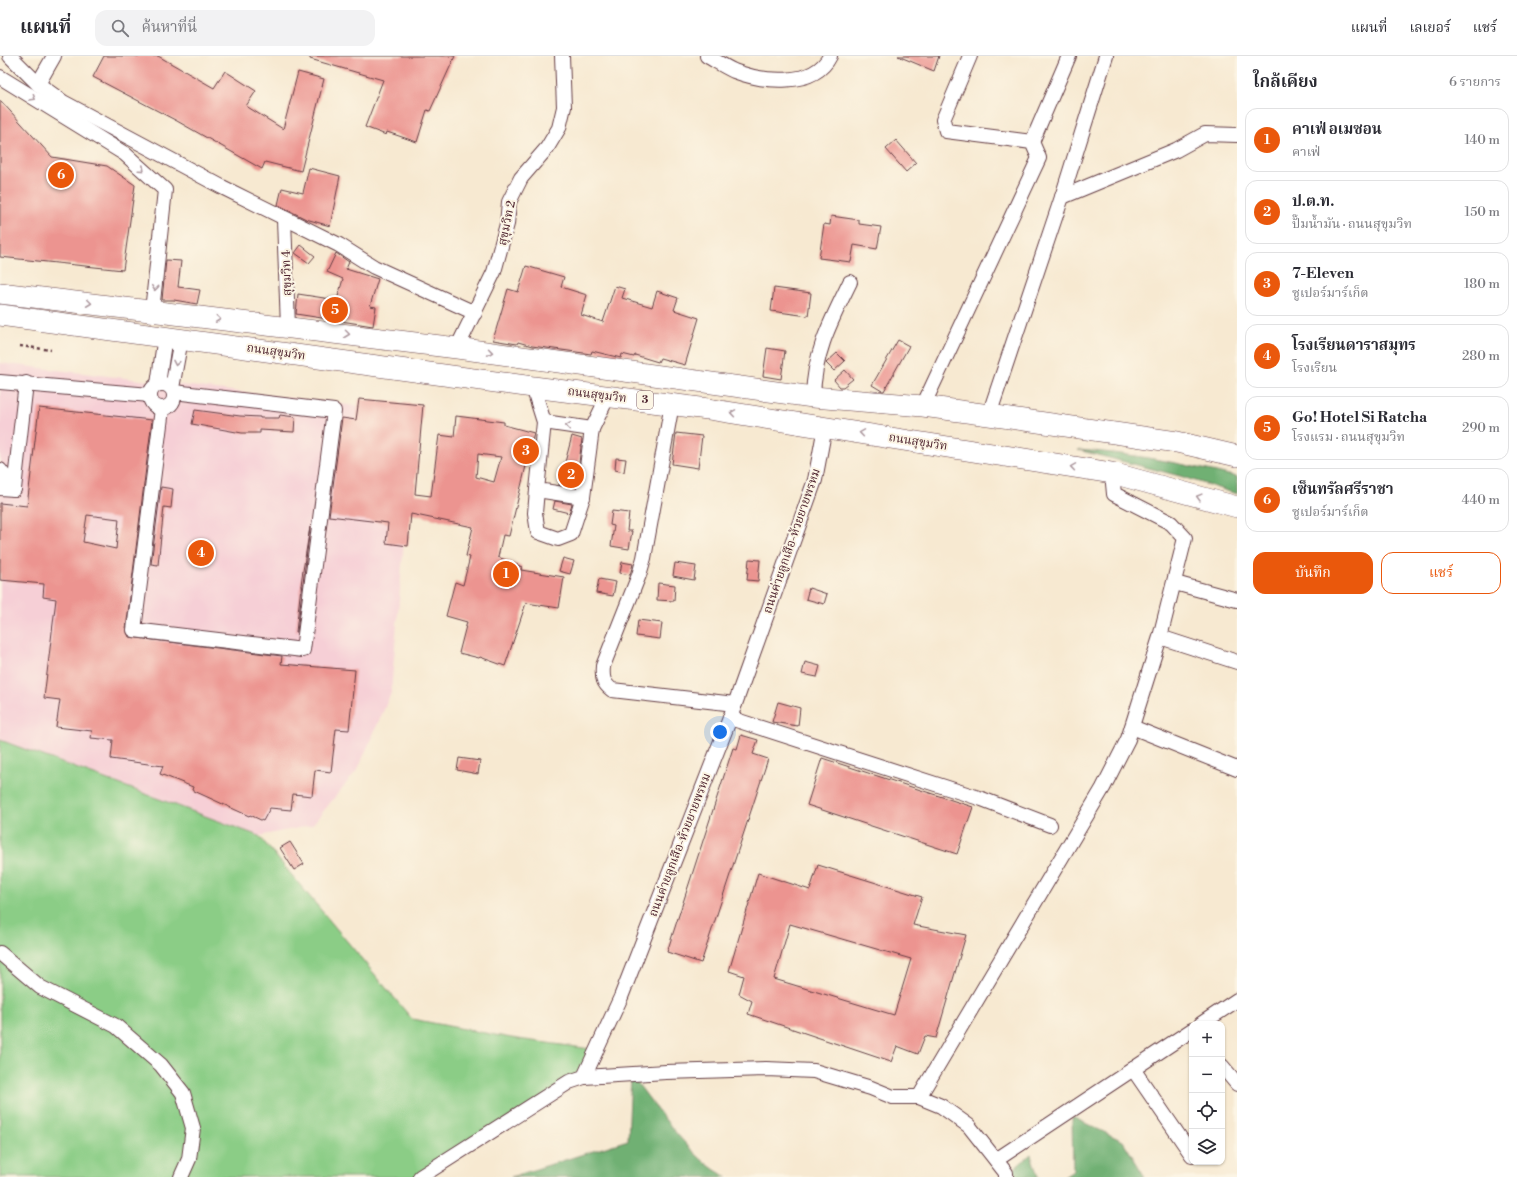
<!DOCTYPE html>
<html lang="th">
<meta charset="utf-8">
<style>
:root{--surface:#fff;--page:#f2f2f3;--text:#2b2b33;--muted:#7c7c81;--line:#e1e1e2;--accent:#ea580c}
body{margin:0;font-family:"Libre Bodoni","Noto Serif Thai",serif;background:var(--page);color:var(--text)}
.controls{position:absolute;right:12px;bottom:12px;display:grid;overflow:hidden;border-radius:8px;box-shadow:0 1px 3px #0004}
.controls button{width:36px;height:36px;display:grid;place-items:center;padding:0;border:0;border-bottom:1px solid var(--line);background:var(--surface);color:var(--text);font:20px sans-serif}
.you{position:absolute;left:720px;top:676px;width:14px;height:14px;margin:-10px;border:3px solid #fff;border-radius:50%;background:#1a73e8;box-shadow:0 0 0 6px #1a73e833}
.badge{display:grid;place-items:center;width:26px;height:26px;border-radius:50%;background:var(--accent);color:#fff;font-size:13px;font-weight:700}
.pin{position:absolute;translate:-50% -50%;border:2px solid #fff;box-shadow:0 1px 4px #0006}
.list{margin:0;padding:0;list-style:none}
h2{display:flex;justify-content:space-between;align-items:center;height:52px;margin:0;padding:0 16px;font-size:17px}
h2 small{font-size:13px;font-weight:400;color:var(--muted)}
.list li{display:grid;grid-template-columns:26px 1fr auto;gap:12px;align-items:center;box-sizing:border-box;height:64px;margin:0 8px 8px;padding:0 8px;border:1px solid var(--line);border-radius:12px}
.list b{display:block;font-size:15px;white-space:nowrap}
.list p{margin:0;font-size:13px;white-space:nowrap;color:var(--muted)}
.list em{font-size:13px;font-style:normal;color:var(--muted)}
.actions{display:flex;gap:8px;padding:12px 16px}
.actions a{flex:1;padding:9px 0;border:1px solid var(--accent);border-radius:12px;text-align:center;font-size:14px;color:var(--accent)}
.actions .main{background:var(--accent);color:#fff}
.icon{flex:none;width:22px;height:22px;fill:none;stroke:currentColor;stroke-width:2;stroke-linecap:round;stroke-linejoin:round}
.map{position:relative;flex:none;width:1237px;height:1121px;overflow:hidden}
header{display:flex;align-items:center;gap:24px;box-sizing:border-box;height:56px;padding:0 20px;background:var(--surface);border-bottom:1px solid var(--line)}
header strong{font-size:19px}
nav{display:flex;gap:22px;margin-inline-start:auto;font-size:14px}
.search{width:280px;height:36px;background:var(--page);display:flex;align-items:center;gap:10px;box-sizing:border-box;padding:0 14px;border-radius:12px;color:var(--muted);font-size:15px}
main{display:flex}
aside{flex:1;background:var(--surface)}
.map>svg:first-child{display:block}
.built{fill:#f6cfd6}
.green{fill:#8bcd86;stroke:#6a7658}
.forest{fill:#70b073;stroke:#5d684f}
.building{fill:#ec9490;fill-rule:evenodd}
.lines{fill:none;stroke-linecap:round;stroke-linejoin:round}
.minor-casing{stroke:#643d44;stroke-width:16}
.highway-casing{stroke:#643d44;stroke-width:22}
.path{stroke:#643d44;stroke-width:2.5;stroke-dasharray:3 3;stroke-linecap:butt}
.minor{stroke:#fff;stroke-width:14}
.highway{stroke:#fff;stroke-width:21}
.oneway{stroke:#ae9aa0}
.labels{text-anchor:middle;dominant-baseline:central;stroke-width:4;stroke-linejoin:round;paint-order:stroke}
.shield{fill:#fcf5e5;stroke:#7f5f63;stroke-width:1}
.shield-label{font-size:11px;font-weight:bold;fill:#4a1f2b}
.street-label{font-size:12px;fill:#4a1f2b;stroke:#fcf5e5}
</style>
<header>
<strong>แผนที่</strong>
<div class="search"><svg class="icon" aria-label="search" viewBox="0 0 24 24"><circle cx="10" cy="10" r="6"/><path d="M15 15l6 6"/></svg>ค้นหาที่นี่</div>
<nav><a>แผนที่</a><a>เลเยอร์</a><a>แชร์</a></nav>
</header>
<main>
<div class="map">
<svg width="1237" height="1121" viewBox="0 0 1237 1121">
<rect width="100%" height="100%" fill="#fcf5e5"/>
<filter id="ink" filterUnits="userSpaceOnUse"><feTurbulence type="fractalNoise" baseFrequency=".025" numOctaves="2"/><feDisplacementMap in="SourceGraphic" scale="8" xChannelSelector="R" yChannelSelector="G"/><feConvolveMatrix kernelMatrix="1 2 1 2 8 2 1 2 1" color-interpolation-filters="sRGB"/></filter>
<filter id="wash" filterUnits="userSpaceOnUse"><feTurbulence type="fractalNoise" baseFrequency=".012" numOctaves="4" result="noise"/><feDisplacementMap in="SourceGraphic" scale="16" xChannelSelector="R" yChannelSelector="G"/><feGaussianBlur stdDeviation="0.9" result="paint"/><feColorMatrix in="noise" values="0 0 0 0 0 0 0 0 0 0 0 0 0 0 0 0 0 1.4 0 .05"/><feComposite in="paint" operator="in"/></filter>
<g filter="url(#wash)">
<rect width="100%" height="100%" fill="#f7e9d1"/>
<path class="built" d="M0,307L415,357L391,637L358,713L312,769L259,780L0,684Z"/>
<path class="green" d="M0,684L259,780L412,963L511,982L598,994L569,1026L420,1121H0Z"/>
<g class="forest">
<path d="M1078,394C1132,397 1185,408 1237,421V438L1180,420Z"/>
<path d="M631,1019C655,1049 693,1107 728,1121H511L628,1084Z"/>
<path d="M1072,1061L1123,1085L1145,1121H1064L1073,1115Z"/>
<path d="M1031,1098L1038,1121H1005Z"/>
</g>
<g id="blocks">
<g class="building">
<path d="M104,0H158L214,32L225,15L256,35L246,50L283,73L298,16L324,23L301,115L265,106L262,113L177,65L93,21Z"/>
<path d="M310,0H455L430,55L427,54L417,86L387,76L386,79L365,71L383,24L310,3Z"/>
<path d="M898,0H939L934,15Z"/>
<path d="M0,44L52,101L107,110L135,129L123,214L0,201Z"/>
<path d="M896,84L916,107L906,116L886,93Z"/>
<path d="M309,112L340,120L330,170L306,163L278,149L282,132L303,137Z"/>
<path d="M831,160L859,164V168L881,171L877,193L854,189L851,206L819,202L824,168L830,169Z"/>
<path d="M301,189L315,200L309,207L295,197Z"/>
<path d="M336,197L349,206L346,213L378,223L370,250L376,251L373,270L296,258L298,238L337,244L343,223L327,216Z"/>
<path d="M166,204L181,205L178,231L200,234L197,248L174,244H162Z"/>
<path d="M526,210L564,221L561,231L587,239L581,259L603,266L615,230L625,233L622,242L652,251L657,235L678,242L674,254L699,262L685,309L660,302L658,306L635,299L634,301L622,298L621,302L592,295L591,298L532,290L518,286L517,288L493,284L508,233L518,236Z"/>
<path d="M774,232L811,237L808,260L771,255Z"/>
<path d="M898,284L909,290L884,335H882L872,329Z"/>
<path d="M767,292L785,295L781,323L763,320Z"/>
<path d="M837,297L845,305L834,315L826,307Z"/>
<path d="M845,314L853,323L843,331H840L834,324Z"/>
<path d="M359,343L423,349L415,438L431,440L439,379L454,381L456,360L504,366V369L534,377L509,480L503,479L498,501L522,511L521,514L564,521L559,552L526,547L505,610L480,601L479,602L459,597L467,566L446,560L455,526L463,529L470,501L466,500L473,471L411,458L408,490L386,487L388,467L329,460L342,362L356,364ZM478,398L501,401L494,426L476,421Z"/>
<path d="M39,352L152,364L126,573L129,581L282,600L281,608L355,614L349,674L336,673L331,716L315,714L312,740L293,738L291,754L270,752L263,765L250,759L249,760L192,734L193,731L160,718L163,710L111,703L113,684L91,682L92,675L56,671L60,644L44,642L56,543L43,541L44,528L0,524V447L27,450ZM87,459L119,463L116,493L83,486Z"/>
<path d="M195,354L240,360L260,361V362H279L280,359L295,361L294,376L260,374V377H242L192,368Z"/>
<path d="M676,377L702,380L698,412L672,408Z"/>
<path d="M572,380L582,383L576,431L559,429Z"/>
<path d="M616,402L626,403L624,416L615,414Z"/>
<path d="M161,431L173,433L171,452L164,451L158,509L151,508Z"/>
<path d="M555,445L572,448L569,457L553,453Z"/>
<path d="M612,455L629,457L627,475H632L629,493L611,490L614,470L610,469Z"/>
<path d="M310,471L297,576H296L302,521Z"/>
<path d="M563,502L574,505L570,518L559,515Z"/>
<path d="M749,503L760,504L758,525L747,524Z"/>
<path d="M622,506L633,508L630,519L620,517Z"/>
<path d="M675,507L696,510L694,524L673,520Z"/>
<path d="M599,523L616,526L613,540L596,537Z"/>
<path d="M658,527L675,529L674,545L657,544Z"/>
<path d="M809,532L827,538L824,548L806,543Z"/>
<path d="M638,564L662,567L660,583L636,580Z"/>
<path d="M805,606L820,610L817,621L802,618Z"/>
<path d="M778,646L800,652L798,670L772,666Z"/>
<path d="M741,679L758,684L753,698L768,703L701,907L667,896L733,692L737,693Z"/>
<path d="M459,702L480,705L478,718L457,714Z"/>
<path d="M822,702L973,751L957,798L807,749Z"/>
<path d="M290,786L304,808L294,814L280,792Z"/>
<path d="M818,809L922,841L913,869L966,879L936,982L925,980L918,998L897,990L891,1006L748,958L752,945L739,938L744,920L729,915L758,817L810,834ZM790,868L911,903L894,959L774,923Z"/>
</g>
</g>
</g>
<g filter="url(#ink)">
<use href="#blocks" fill-opacity="0" stroke="#643d44" stroke-width="1"/>
<g class="lines">
<g class="minor-casing">
<g id="minor">
<path d="M10,0L38,28"/>
<path d="M54,0L38,28L63,46L222,131L339,189L374,211L475,257"/>
<path d="M707,0C716,5 725,11 734,15C763,26 814,32 830,0"/>
<path d="M0,21L125,98L165,134L152,255"/>
<path d="M1032,86L1069,0"/>
<path d="M1062,141L1176,94L1205,78L1237,79"/>
<path d="M284,163L288,271"/>
<path d="M457,292L494,216L507,168L509,146L521,122L547,92L559,72L564,51L562,0"/>
<path d="M0,326L150,339"/>
<circle cx="162" cy="340" r="12"/>
<path d="M158,328L165,280"/>
<path d="M533,331L544,366L537,434L583,441L592,373L608,340"/>
<path d="M172,332L181,283"/>
<path d="M813,341C814,296 831,265 850,226"/>
<path d="M672,348L644,502L639,519L603,610C602,622 603,627 612,634L735,648"/>
<path d="M923,350L1039,102L1032,86L946,75L943,64L970,0"/>
<path d="M162,353L134,574L303,594L334,355L174,336"/>
<path d="M989,359L1062,141L1106,0"/>
<path d="M544,366L592,373"/>
<path d="M0,414L14,433L0,432"/>
<path d="M14,433L26,327"/>
<path d="M537,434L535,457L538,476L558,483L571,478L583,441"/>
<path d="M1175,527L1237,544"/>
<path d="M1160,581L1237,606"/>
<path d="M730,662L982,743L1050,769"/>
<path d="M1132,671L1237,713"/>
<path d="M0,897L40,931L116,970L161,1009L183,1037L193,1072L189,1103L181,1121"/>
<path d="M1201,968L1237,944"/>
<path d="M1222,1010L1237,1028"/>
<path d="M1133,1013L1192,1099"/>
<path d="M584,1021L666,1016L766,1013L814,1015L871,1032L893,1041H919L941,1050L969,1070L1006,1117V1121"/>
<path d="M919,1041L1103,732L1128,683L1160,581L1185,482L1171,467L1114,438L1112,417"/>
<path d="M996,1104L1192,974"/>
<path d="M420,1121L569,1026L584,1021L621,941L730,662L815,424L825,371"/>
</g>
</g>
<g class="highway-casing">
<g id="highway">
<path d="M0,237L457,292L813,341L923,350L989,359L1177,386L1237,400"/>
<path d="M0,259L533,331L708,353L1112,417L1237,451"/>
</g>
</g>
<path class="path" d="M20,290L51,294"/>
<use href="#minor" class="minor"/>
<use href="#highway" class="highway"/>
</g>
<defs><path id="oneway-chevron" d="M-2-3.5L2.5 0L-2 3.5" fill="none" stroke-width="1.6" stroke-linecap="round" stroke-linejoin="round"/></defs>
<g class="oneway">
<use href="#oneway-chevron" transform="translate(33 42) rotate(31)"/>
<use href="#oneway-chevron" transform="translate(142 113) rotate(42)"/>
<use href="#oneway-chevron" transform="translate(155 232) rotate(96)"/>
<use href="#oneway-chevron" transform="translate(89 247) rotate(7)"/>
<use href="#oneway-chevron" transform="translate(218 263) rotate(6)"/>
<use href="#oneway-chevron" transform="translate(347 278) rotate(7)"/>
<use href="#oneway-chevron" transform="translate(490 296) rotate(8)"/>
<use href="#oneway-chevron" transform="translate(176 307) rotate(101)"/>
<use href="#oneway-chevron" transform="translate(733 357) rotate(-171)"/>
<use href="#oneway-chevron" transform="translate(568 370) rotate(-172)"/>
<use href="#oneway-chevron" transform="translate(862 377) rotate(-171)"/>
<use href="#oneway-chevron" transform="translate(1073 411) rotate(-171)"/>
<use href="#oneway-chevron" transform="translate(1199 441) rotate(-165)"/>
</g>
</g>
<g class="labels">
<rect class="shield" x="637" y="335" width="16" height="18" rx="3"/>
<g class="shield-label">
<text x="645" y="344">3</text>
</g>
<g class="street-label">
<text transform="translate(507 167) rotate(-78)">สุขุมวิท 2</text>
<text transform="translate(287 217) rotate(-92)">สุขุมวิท 4</text>
<text transform="translate(276 296) rotate(8)">ถนนสุขุมวิท</text>
<text transform="translate(597 339) rotate(7)">ถนนสุขุมวิท</text>
<text transform="translate(918 386) rotate(9)">ถนนสุขุมวิท</text>
<text transform="translate(792 485) rotate(-71)">ถนนค่ายลูกเสึอ-ห้วยยายพรหม</text>
<text transform="translate(680 789) rotate(-69)">ถนนค่ายลูกเสึอ-ห้วยยายพรหม</text>
</g>
</g>
</svg>
<div class="controls">
<button>+</button>
<button>−</button>
<button><svg class="icon" aria-label="locate" viewBox="0 0 24 24"><circle cx="12" cy="12" r="6"/><path d="M12 2v4M12 18v4M2 12h4M18 12h4"/></svg></button>
<button><svg class="icon" aria-label="layers" viewBox="0 0 24 24"><path d="M12 4l9 5-9 5-9-5zM3 14l9 5 9-5"/></svg></button>
</div>
<div class="you"></div>
<div class="pin badge" style="left:506px;top:518px">1</div>
<div class="pin badge" style="left:571px;top:419px">2</div>
<div class="pin badge" style="left:526px;top:395px">3</div>
<div class="pin badge" style="left:201px;top:497px">4</div>
<div class="pin badge" style="left:335px;top:254px">5</div>
<div class="pin badge" style="left:61px;top:119px">6</div>
</div>
<aside>
<h2>ใกล้เคียง<small>6 รายการ</small></h2>
<ul class="list">
<li><span class="badge">1</span><div><b>คาเฟ่ อเมซอน</b><p>คาเฟ่</p></div><em>140 m</em></li>
<li><span class="badge">2</span><div><b>ป.ต.ท.</b><p>ปั๊มน้ำมัน · ถนนสุขุมวิท</p></div><em>150 m</em></li>
<li><span class="badge">3</span><div><b>7-Eleven</b><p>ซูเปอร์มาร์เก็ต</p></div><em>180 m</em></li>
<li><span class="badge">4</span><div><b>โรงเรียนดาราสมุทร</b><p>โรงเรียน</p></div><em>280 m</em></li>
<li><span class="badge">5</span><div><b>Go! Hotel Si Ratcha</b><p>โรงแรม · ถนนสุขุมวิท</p></div><em>290 m</em></li>
<li><span class="badge">6</span><div><b>เซ็นทรัลศรีราชา</b><p>ซูเปอร์มาร์เก็ต</p></div><em>440 m</em></li>
</ul>
<div class="actions"><a class="main">บันทึก</a><a>แชร์</a></div>
</aside>
</main>
